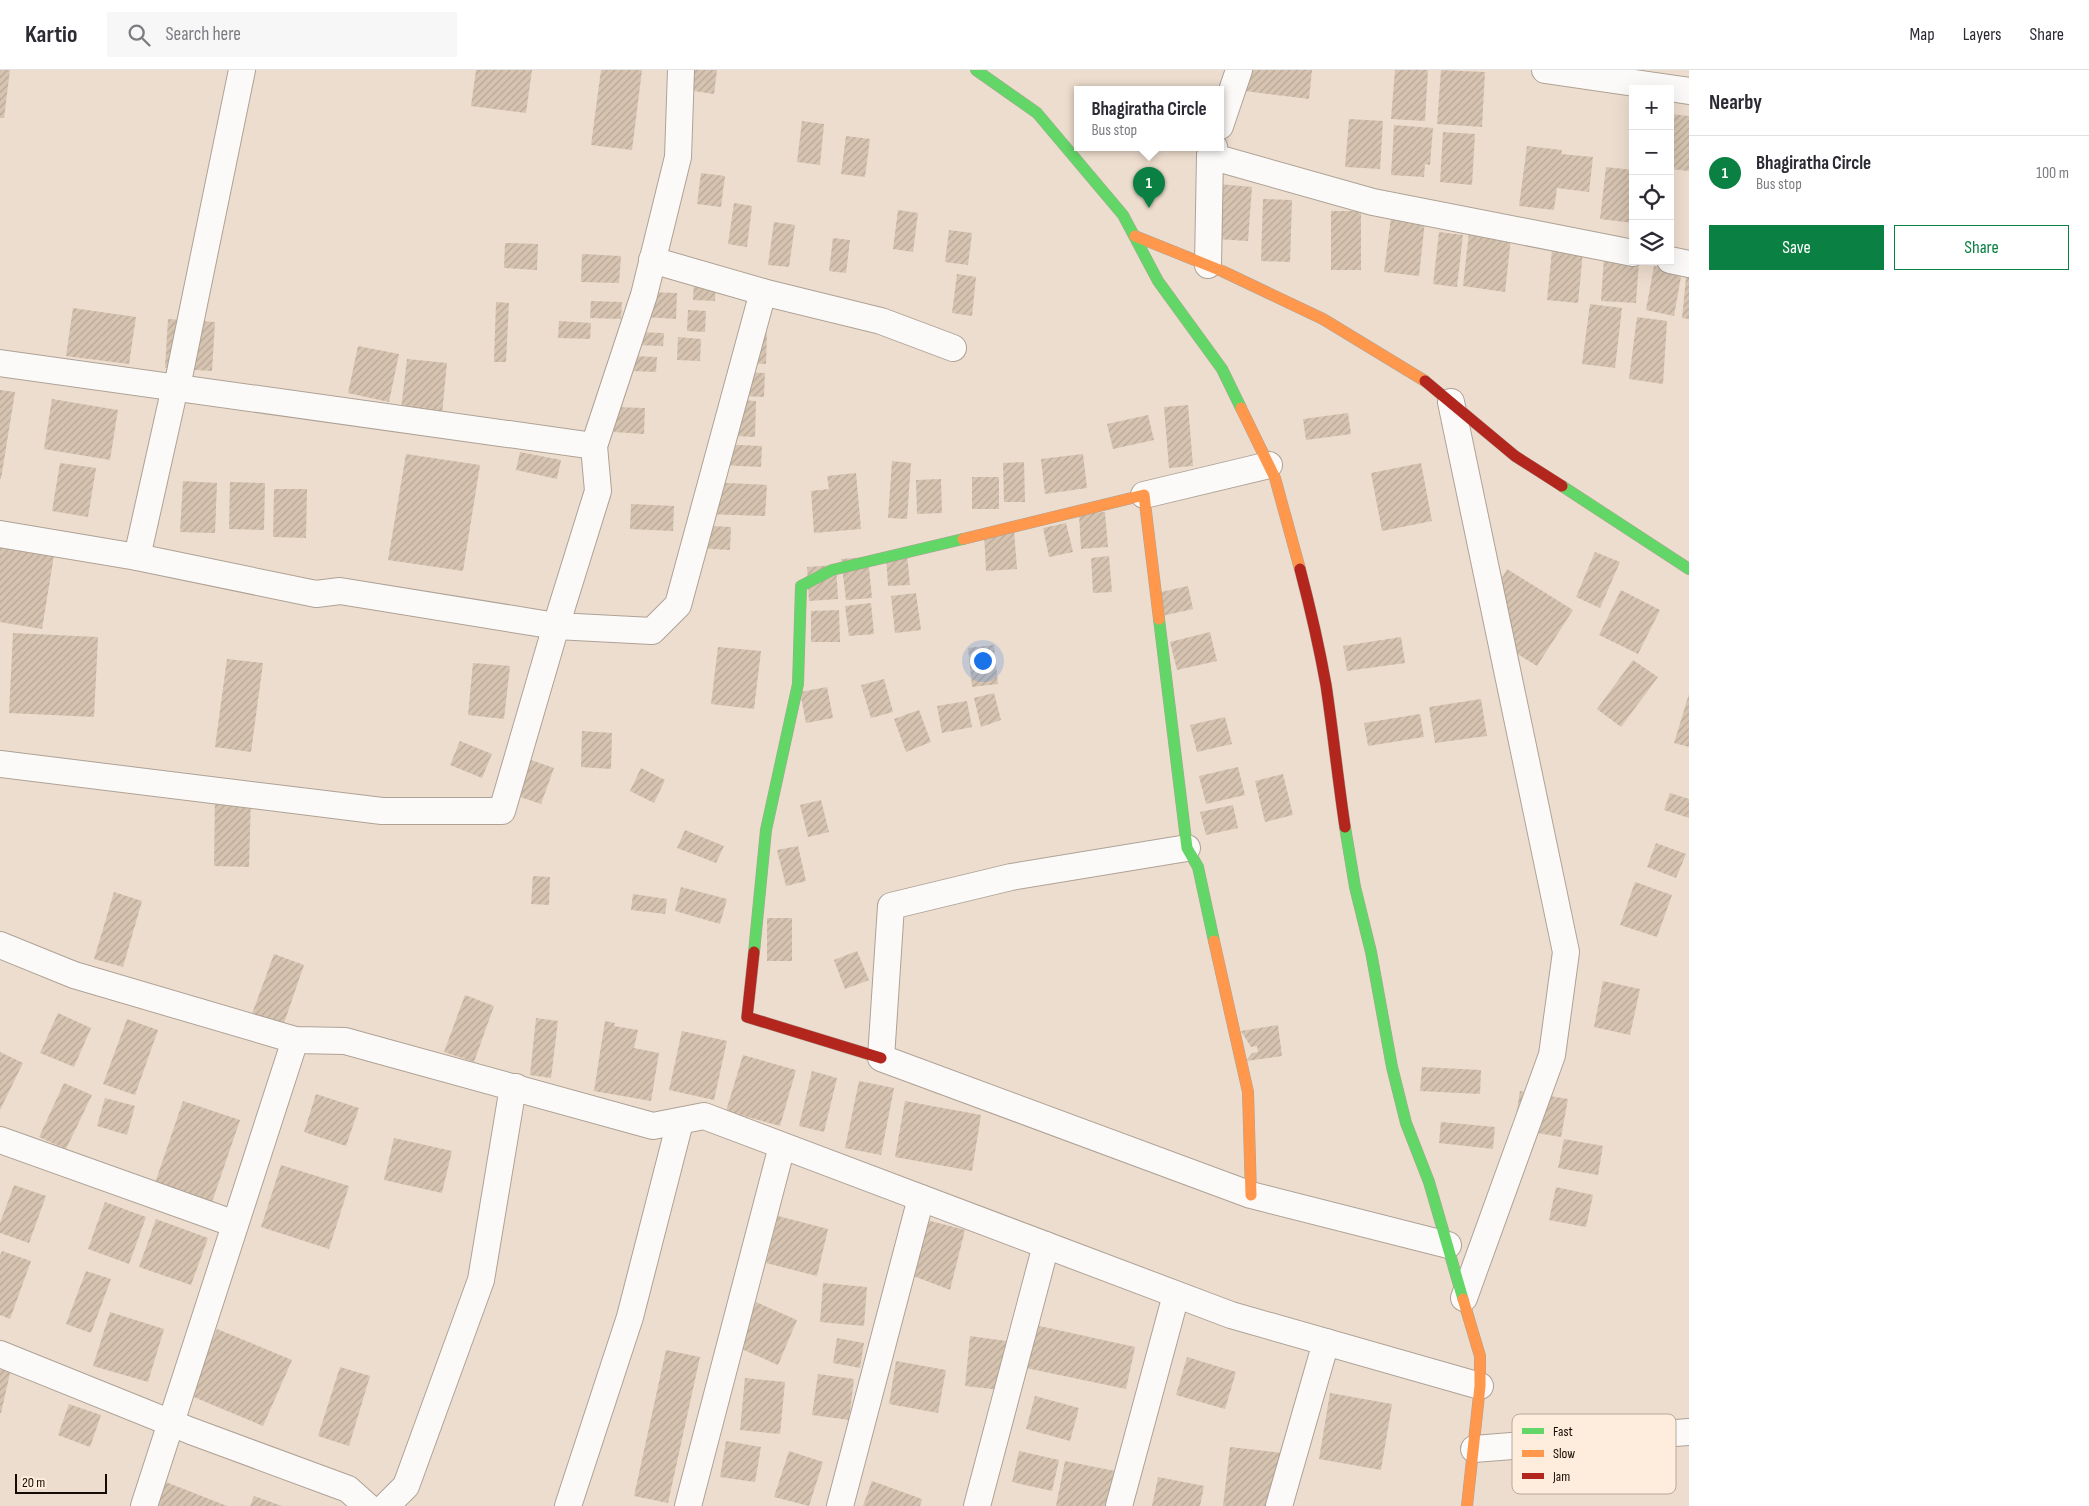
<!DOCTYPE html>
<meta charset="utf-8">
<style>
:root{--surface:#fff;--page:#f7f7f7;--text:#2b2b33;--muted:#7c7c81;--line:#e1e1e2;--accent:#0b8043}
body{margin:0;font-family:"Sofia Sans Condensed",sans-serif;background:var(--page);color:var(--text)}
.controls{position:absolute;right:15px;top:15px;display:grid;overflow:hidden;border-radius:0px;box-shadow:0 5px 20px #0002}
.controls button{width:45px;height:45px;display:grid;place-items:center;padding:0;border:0;border-bottom:1px solid var(--line);background:var(--surface);color:var(--text);font:25px sans-serif}
.scale{position:absolute;left:15px;bottom:12px;width:92px;box-sizing:border-box;padding-left:5px;border:2px solid #140b03;border-top:0;font-size:14px;line-height:18px;white-space:nowrap;color:#140b03;-webkit-text-stroke:4px #feeddc;paint-order:stroke}
.you{position:absolute;left:982px;top:590px;width:18px;height:18px;margin:-12px;border:4px solid #fff;border-radius:50%;background:#1a73e8;box-shadow:0 0 0 8px #1a73e833}
.badge{display:grid;place-items:center;width:32px;height:32px;border-radius:50%;background:var(--accent);color:#fff;font-size:16px;font-weight:700}
.pin{position:absolute;translate:-50% -41px;filter:drop-shadow(0 1px 2px #0008)}
.pin::after{content:'';position:absolute;top:26px;width:18px;height:15px;background:inherit;clip-path:polygon(0 0,100% 0,50% 100%)}
.popup{position:absolute;left:1074px;top:16px;width:150px;height:65px;box-sizing:border-box;display:grid;place-content:center;border-radius:0px;background:var(--surface);filter:drop-shadow(0 1px 4px #0005);font-size:16px;white-space:nowrap;color:var(--muted)}
.popup b{font-size:19px;color:var(--text)}
.popup::after{content:'';position:absolute;left:50%;top:100%;margin-left:-10px;border:10px solid transparent;border-top-color:var(--surface)}
.list{margin:0;padding:0;list-style:none}
h2{display:flex;justify-content:space-between;align-items:center;height:65px;margin:0;padding:0 20px;font-size:21px}
h2 small{font-size:16px;font-weight:400;color:var(--muted)}
.list li{display:grid;grid-template-columns:32px 1fr auto;gap:15px;align-items:center;box-sizing:border-box;height:75px;padding:0 20px;border-top:1px solid var(--line)}
.list b{display:block;font-size:19px;white-space:nowrap}
.list p{margin:0;font-size:16px;white-space:nowrap;color:var(--muted)}
.list em{font-size:16px;font-style:normal;color:var(--muted)}
.actions{display:flex;gap:10px;padding:15px 20px}
.actions a{flex:1;padding:11px 0;border:1px solid var(--accent);border-radius:0px;text-align:center;font-size:18px;color:var(--accent)}
.actions .main{background:var(--accent);color:#fff}
.icon{flex:none;width:28px;height:28px;fill:none;stroke:currentColor;stroke-width:2;stroke-linecap:round;stroke-linejoin:round}
.map{position:relative;flex:none;width:1689px;height:1436px;overflow:hidden}
header{display:flex;align-items:center;gap:30px;box-sizing:border-box;height:70px;padding:0 25px;background:var(--surface);border-bottom:1px solid var(--line)}
header strong{font-size:24px}
nav{display:flex;gap:28px;margin-inline-start:auto;font-size:18px}
.search{width:350px;height:45px;background:var(--page);display:flex;align-items:center;gap:12px;box-sizing:border-box;padding:0 18px;border-radius:0px;color:var(--muted);font-size:19px}
main{display:flex}
aside{flex:1;background:var(--surface)}
.map>svg:first-child{display:block}
.building{fill:url(#building-hatch)}
.lines{fill:none;stroke-linecap:round;stroke-linejoin:round}
.street-casing{stroke:#aea296;stroke-width:28}
.fast-casing{stroke:#aea296;stroke-width:12}
.slow-casing{stroke:#aea296;stroke-width:12}
.jam-casing{stroke:#aea296;stroke-width:12}
.street{stroke:#fcfaf8;stroke-width:26}
.fast{stroke:#63d668;stroke-width:11}
.slow{stroke:#ff974d;stroke-width:11}
.jam{stroke:#b3261e;stroke-width:11}
.key{fill:#feeddc;stroke:#b8a99b;stroke-width:1}
.key-label{font-size:14px;fill:#140b03}
</style>
<header>
<strong>Kartio</strong>
<div class="search"><svg class="icon" aria-label="search" viewBox="0 0 24 24"><circle cx="10" cy="10" r="6"/><path d="M15 15l6 6"/></svg>Search here</div>
<nav><a>Map</a><a>Layers</a><a>Share</a></nav>
</header>
<main>
<div class="map">
<svg width="1689" height="1436" viewBox="0 0 1689 1436">
<defs>
<pattern id="building-hatch" width="6" height="6" patternUnits="userSpaceOnUse" patternTransform="scale(1.25)"><rect width="6" height="6" fill="#d6c4b1"/><path d="M-1 1l2-2M0 6l6-6M5 7l2-2" fill="none" stroke="#b7a797"/></pattern>
</defs>
<rect width="100%" height="100%" fill="#edddce"/>
<g class="building">
<path d="M0,0H10L4,48H0Z"/>
<path d="M476,0H532L526,43L471,36Z"/>
<path d="M601,0H642L632,80L591,75Z"/>
<path d="M691,0H717L714,24L688,20Z"/>
<path d="M1248,0H1312L1309,29L1245,21Z"/>
<path d="M1395,0H1428L1425,51L1391,49Z"/>
<path d="M1441,0L1485,2L1482,57L1437,54Z"/>
<path d="M1670,44L1689,46V101L1670,99Z"/>
<path d="M1349,49L1383,51L1380,99L1345,97Z"/>
<path d="M802,51L824,54L820,95L797,92Z"/>
<path d="M1394,55L1433,58L1430,95L1425,94L1424,107L1391,105Z"/>
<path d="M1443,62L1475,64L1472,115L1440,112Z"/>
<path d="M846,66L870,69L865,107L841,104Z"/>
<path d="M1527,76L1562,80L1561,84L1593,87L1589,122L1557,118L1554,140L1519,136Z"/>
<path d="M1606,97L1633,100V153L1600,149Z"/>
<path d="M701,103L725,106L721,137L697,134Z"/>
<path d="M1220,114L1252,117L1248,171L1216,169Z"/>
<path d="M1263,129L1292,130L1290,192L1261,191Z"/>
<path d="M734,133L752,136L747,177L728,174Z"/>
<path d="M898,140L918,143L913,182L893,179Z"/>
<rect x="1331" y="141" width="30" height="59"/>
<path d="M1391,147L1425,151L1419,206L1384,202Z"/>
<path d="M774,152L795,155L789,197L768,195Z"/>
<path d="M949,160L972,163L968,195L945,192Z"/>
<path d="M1439,162L1463,165L1457,217L1433,214Z"/>
<path d="M1469,162L1511,168L1505,222L1463,216Z"/>
<path d="M833,168L850,170L846,203L829,201Z"/>
<path d="M505,173L538,174L537,200L504,198Z"/>
<path d="M1552,180L1583,182L1578,233L1547,230Z"/>
<path d="M582,184L621,186L619,213L581,212Z"/>
<path d="M1604,187L1639,191L1636,233L1601,231Z"/>
<path d="M1654,196L1682,201L1674,246L1646,240Z"/>
<path d="M1687,198H1689V249L1682,248Z"/>
<path d="M957,204L976,207L972,246L952,243Z"/>
<path d="M694,208L716,209L715,231L693,230Z"/>
<path d="M646,222L677,223L676,249L645,247Z"/>
<path d="M591,231L622,232L621,249L590,248Z"/>
<path d="M496,232L509,233L506,292H494Z"/>
<path d="M1590,234L1622,238L1615,298L1582,294Z"/>
<path d="M73,238L136,247L129,294L66,286Z"/>
<path d="M688,240L706,241L705,262L687,261Z"/>
<path d="M1637,247L1667,251L1663,314L1629,309Z"/>
<path d="M168,249L215,252L212,301L165,298Z"/>
<path d="M559,251L591,253L590,269L558,268Z"/>
<path d="M636,262L664,263L663,276L636,275Z"/>
<path d="M748,262L767,263L766,294L747,293Z"/>
<path d="M678,267L701,269L700,291L677,290Z"/>
<path d="M358,276L399,284L389,332L348,323Z"/>
<path d="M633,286L657,287L656,302L633,301Z"/>
<path d="M407,289L447,293L442,344L401,339Z"/>
<path d="M746,302L765,303L764,327L745,326Z"/>
<path d="M0,320L15,322L1,409H0Z"/>
<path d="M52,329L118,340L110,390L44,379Z"/>
<path d="M738,330L756,331L755,367L737,366Z"/>
<path d="M1188,335L1193,396L1169,398L1164,337Z"/>
<path d="M615,337L645,338L644,364L614,362Z"/>
<path d="M1348,343L1351,364L1306,370L1303,349Z"/>
<path d="M1148,345L1154,370L1113,379L1107,354Z"/>
<path d="M719,374L762,376L761,397L718,395Z"/>
<path d="M520,382L561,390L557,409L516,400Z"/>
<path d="M406,384L480,395L463,501L388,490Z"/>
<path d="M1083,384L1087,418L1045,424L1041,389Z"/>
<path d="M892,391L911,393L907,449L888,448Z"/>
<path d="M1024,392L1025,432H1004L1003,393Z"/>
<path d="M60,393L96,398L88,447L52,441Z"/>
<path d="M1421,393L1432,451L1382,461L1371,403Z"/>
<path d="M856,403L861,459L814,463L811,421L829,419L827,406Z"/>
<rect x="972" y="407" width="27" height="32"/>
<path d="M941,409L942,443L917,444L916,410Z"/>
<path d="M183,411L217,413L215,463L180,462Z"/>
<path d="M230,412L265,413L264,460L229,459Z"/>
<path d="M707,412L767,415L765,446L705,444Z"/>
<path d="M274,419H307L306,468L273,467Z"/>
<path d="M631,434L674,436L673,461L630,459Z"/>
<path d="M1105,442L1108,477L1081,479L1079,444Z"/>
<path d="M1066,453L1073,482L1049,487L1043,458Z"/>
<path d="M695,455L731,457L730,480L694,478Z"/>
<path d="M1014,460L1017,499L986,501L984,462Z"/>
<path d="M0,465L56,473L42,559L0,552Z"/>
<path d="M1595,482L1620,492L1600,538L1576,527Z"/>
<path d="M907,484L910,515L888,516L886,486Z"/>
<path d="M1109,486L1112,522L1093,523L1091,488Z"/>
<path d="M868,487L872,528L846,530L841,489Z"/>
<path d="M836,495L838,529L809,531L807,497Z"/>
<path d="M1507,499L1573,540L1537,596L1503,575L1496,519Z"/>
<path d="M1188,516L1193,539L1157,547L1152,524Z"/>
<path d="M1621,520L1660,540L1638,584L1599,565Z"/>
<path d="M916,523L921,560L895,563L891,526Z"/>
<path d="M871,533L874,564L849,566L845,536Z"/>
<path d="M839,540L840,572H811V541Z"/>
<path d="M1210,562L1217,591L1177,600L1170,572Z"/>
<path d="M13,563L98,567L94,647L9,643Z"/>
<path d="M1401,567L1405,593L1347,601L1343,576Z"/>
<path d="M994,575L998,614L972,617L968,578Z"/>
<path d="M718,577L761,581L754,639L711,634Z"/>
<path d="M227,589L263,593L251,682L215,677Z"/>
<path d="M1633,590L1658,607L1621,657L1597,639Z"/>
<path d="M473,593L510,596L504,649L468,645Z"/>
<path d="M884,609L893,642L871,648L861,615Z"/>
<path d="M827,617L833,648L806,653L800,622Z"/>
<path d="M994,623L1001,650L981,657L974,628Z"/>
<path d="M1689,624V677L1674,673Z"/>
<path d="M1481,629L1487,666L1435,673L1429,637Z"/>
<path d="M967,631L972,657L942,663L937,636Z"/>
<path d="M919,640L931,672L906,682L894,649Z"/>
<path d="M1420,644L1424,667L1368,676L1364,653Z"/>
<path d="M1225,647L1232,674L1197,682L1190,655Z"/>
<path d="M582,661L612,663L611,699L581,697Z"/>
<path d="M460,671L492,684L482,708L450,695Z"/>
<path d="M525,688L554,698L541,734L514,725Z"/>
<path d="M1238,697L1245,725L1206,734L1199,706Z"/>
<path d="M641,698L665,710L654,733L630,721Z"/>
<path d="M1283,704L1293,745L1265,752L1255,711Z"/>
<path d="M1670,723L1689,729V748L1664,740Z"/>
<path d="M215,725L251,726L249,797L214,796Z"/>
<path d="M821,730L829,762L808,767L800,735Z"/>
<path d="M1233,735L1238,758L1206,765L1200,742Z"/>
<path d="M685,760L724,776L716,793L677,778Z"/>
<path d="M1656,773L1686,784L1676,808L1647,797Z"/>
<path d="M798,776L806,811L786,816L777,780Z"/>
<path d="M533,806L550,807L549,835L531,834Z"/>
<path d="M1635,812L1672,825L1657,867L1620,855Z"/>
<path d="M681,817L727,829L720,854L675,841Z"/>
<path d="M114,822L142,831L123,897L94,889Z"/>
<path d="M633,824L667,829L665,844L631,840Z"/>
<rect x="767" y="848" width="25" height="43"/>
<path d="M857,881L869,910L845,919L834,890Z"/>
<path d="M274,884L304,895L283,956L252,944Z"/>
<path d="M1603,911L1640,919L1630,965L1594,957Z"/>
<path d="M465,925L494,936L474,992L444,982Z"/>
<path d="M58,943L91,958L74,997L40,983Z"/>
<path d="M536,948L558,951L551,1008L530,1005Z"/>
<path d="M127,949L158,960L135,1025L103,1014Z"/>
<path d="M605,951L615,953L614,956L638,960L634,978L659,983L651,1031L594,1021Z"/>
<path d="M1278,955L1282,986L1246,991L1252,983L1258,982L1257,976L1251,977L1241,961Z"/>
<path d="M682,961L727,971L714,1030L669,1020Z"/>
<path d="M0,982L23,993L0,1040Z"/>
<path d="M743,985L796,1000L780,1056L726,1041Z"/>
<path d="M1422,997L1481,1000L1480,1024L1420,1021Z"/>
<path d="M812,1001L837,1008L824,1062L799,1056Z"/>
<path d="M859,1011L894,1018L881,1085L845,1078Z"/>
<path d="M64,1013L92,1025L66,1079L39,1067Z"/>
<path d="M1520,1021L1568,1029L1561,1067L1514,1059Z"/>
<path d="M316,1024L359,1038L346,1076L304,1062Z"/>
<path d="M105,1028L135,1036L127,1065L97,1056Z"/>
<path d="M183,1031L240,1050L211,1135L154,1116Z"/>
<path d="M905,1031L981,1045L972,1101L895,1087Z"/>
<path d="M1441,1052L1495,1057L1493,1079L1439,1073Z"/>
<path d="M394,1068L452,1081L442,1123L384,1110Z"/>
<path d="M1564,1069L1603,1076L1598,1105L1558,1098Z"/>
<path d="M281,1095L349,1116L329,1179L261,1157Z"/>
<path d="M14,1115L46,1126L29,1173L0,1163V1153Z"/>
<path d="M1556,1117L1593,1125L1586,1157L1549,1150Z"/>
<path d="M105,1132L146,1147L129,1194L88,1179Z"/>
<path d="M778,1146L828,1159L817,1206L766,1193Z"/>
<path d="M156,1149L208,1168L191,1215L139,1197Z"/>
<path d="M927,1150L965,1160L950,1220L911,1205Z"/>
<path d="M2,1181L31,1191L10,1249L0,1245V1186Z"/>
<path d="M86,1201L111,1209L91,1263L66,1254Z"/>
<path d="M823,1213L867,1217L864,1256L820,1252Z"/>
<path d="M756,1232L797,1250L778,1295L737,1277Z"/>
<path d="M110,1242L164,1259L148,1312L93,1296Z"/>
<path d="M1035,1255L1135,1277L1126,1319L1026,1298Z"/>
<path d="M217,1259L292,1290L263,1356L189,1325Z"/>
<path d="M970,1266L1006,1271L1001,1320L965,1316Z"/>
<path d="M837,1268L864,1273L860,1298L833,1293Z"/>
<path d="M666,1280L700,1287L668,1433L634,1426Z"/>
<path d="M1187,1287L1236,1302L1225,1339L1176,1325Z"/>
<path d="M0,1288L13,1290L1,1343H0Z"/>
<path d="M896,1291L946,1300L938,1343L889,1334Z"/>
<path d="M340,1297L370,1306L349,1376L318,1366Z"/>
<path d="M818,1304L854,1309L849,1350L812,1345Z"/>
<path d="M745,1308L785,1312L780,1364L740,1360Z"/>
<path d="M1330,1323L1392,1334L1381,1400L1319,1389Z"/>
<path d="M1035,1326L1079,1338L1070,1371L1026,1359Z"/>
<path d="M69,1334L101,1345L90,1377L58,1365Z"/>
<path d="M726,1371L761,1377L755,1412L720,1407Z"/>
<path d="M1230,1377L1282,1383L1276,1436H1223Z"/>
<path d="M789,1381L823,1392L809,1436L774,1427Z"/>
<path d="M1019,1381L1059,1390L1052,1421L1012,1412Z"/>
<path d="M1065,1391L1120,1402L1113,1436H1056Z"/>
<path d="M1158,1407L1204,1416L1200,1436H1152Z"/>
<path d="M872,1411L922,1429L920,1436H863Z"/>
<path d="M166,1412L227,1436H157Z"/>
<path d="M254,1426L282,1436H250Z"/>
</g>
<g class="lines">
<g class="street-casing">
<g id="street">
<path d="M1545,0L1689,21"/>
<path d="M1220,56L1239,0"/>
<path d="M1210,86L1373,132L1633,183"/>
<path d="M652,190L763,222L881,251L953,278"/>
<path d="M1670,190L1689,194"/>
<path d="M1208,195L1210,86L1214,77"/>
<path d="M0,293L594,376"/>
<path d="M1451,332L1566,882L1552,985L1464,1228"/>
<path d="M1144,425L1269,395"/>
<path d="M0,464L137,487L316,524L340,521L556,556L652,561L678,535L763,222"/>
<path d="M137,487L175,317H177L242,0"/>
<path d="M0,694L382,741H502L556,556L598,421L594,376L644,225L678,87L681,0"/>
<path d="M1187,778L1011,807L891,836L881,988L1251,1125L1448,1175"/>
<path d="M0,875L74,905L295,970L345,971L653,1056L704,1046L1231,1245L1480,1316"/>
<path d="M0,1070L235,1154"/>
<path d="M0,1284L191,1361L348,1419L367,1436"/>
<path d="M1474,1379L1689,1362"/>
<path d="M144,1436L295,970"/>
<path d="M386,1436L406,1416L481,1210L513,1017H516"/>
<path d="M568,1436L630,1247L680,1052"/>
<path d="M688,1436L782,1076"/>
<path d="M840,1436L921,1128"/>
<path d="M977,1436L1046,1175"/>
<path d="M1119,1436L1176,1225"/>
<path d="M1279,1436L1326,1272"/>
</g>
</g>
<g class="fast-casing">
<g id="fast">
<path d="M976,0L1037,43L1123,145L1158,211L1222,299L1241,338"/>
<path d="M1562,416L1689,499"/>
<path d="M1159,549L1187,778L1198,797L1214,871"/>
<path d="M1345,757L1355,817L1371,882L1392,997L1406,1053L1429,1112L1463,1229"/>
<path d="M754,882L766,760L798,614L801,516L832,500L963,469"/>
</g>
</g>
<g class="slow-casing">
<g id="slow">
<path d="M1135,166L1222,201L1323,249L1425,311"/>
<path d="M1241,338L1275,408L1300,499"/>
<path d="M963,469L1144,425L1159,549"/>
<path d="M1214,871L1248,1022L1251,1125"/>
<path d="M1463,1229L1480,1286V1316L1467,1436"/>
</g>
</g>
<g class="jam-casing">
<g id="jam">
<path d="M1425,311L1515,386L1562,416"/>
<path d="M1300,499C1310,537 1319,576 1326,615C1333,662 1338,710 1345,757"/>
<path d="M754,882L747,947L881,988"/>
</g>
</g>
<use href="#street" class="street"/>
<use href="#fast" class="fast"/>
<use href="#slow" class="slow"/>
<use href="#jam" class="jam"/>
</g>
<rect x="1512" y="1344" width="164" height="80" rx="8" class="key"/>
<rect x="1522" y="1358" width="22" height="6" fill="#63d668"/>
<rect x="1522" y="1380" width="22" height="7" fill="#ff974d"/>
<rect x="1522" y="1403" width="22" height="6" fill="#b3261e"/>
<g class="key-label">
<text x="1553" y="1366">Fast</text>
<text x="1553" y="1388">Slow</text>
<text x="1553" y="1411">Jam</text>
</g>
</svg>
<div class="controls">
<button>+</button>
<button>−</button>
<button><svg class="icon" aria-label="locate" viewBox="0 0 24 24"><circle cx="12" cy="12" r="6"/><path d="M12 2v4M12 18v4M2 12h4M18 12h4"/></svg></button>
<button><svg class="icon" aria-label="layers" viewBox="0 0 24 24"><path d="M12 4l9 5-9 5-9-5zM3 14l9 5 9-5"/></svg></button>
</div>
<div class="scale">20 m</div>
<div class="you"></div>
<div class="pin badge" style="left:1149px;top:138px">1</div>
<div class="popup"><b>Bhagiratha Circle</b>Bus stop</div>
</div>
<aside>
<h2>Nearby<small></small></h2>
<ul class="list">
<li><span class="badge">1</span><div><b>Bhagiratha Circle</b><p>Bus stop</p></div><em>100 m</em></li>
</ul>
<div class="actions"><a class="main">Save</a><a>Share</a></div>
</aside>
</main>
